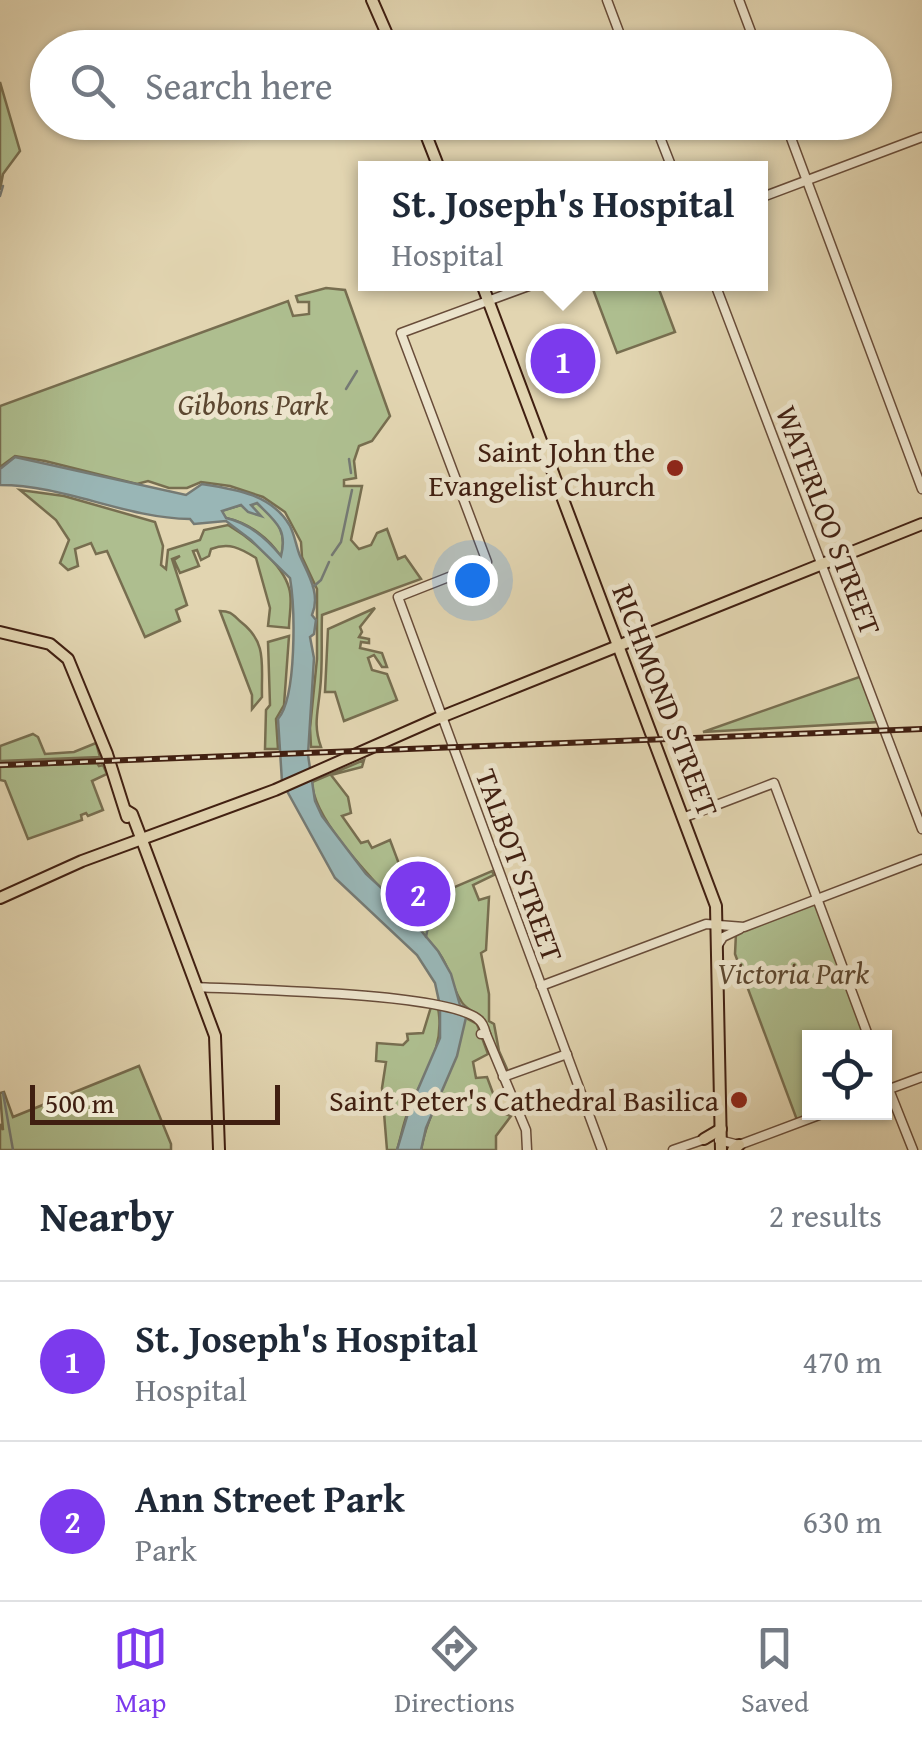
<!DOCTYPE html>
<style>
:root{--surface:#fff;--page:#f6f6f7;--text:#1f2937;--muted:#747a83;--line:#e0e1e3;--accent:#7c3aed}
body{margin:0;font-family:"Gentium Book Plus",serif;background:var(--page);color:var(--text)}
.controls{position:absolute;right:30px;bottom:30px;display:grid;overflow:hidden;border-radius:0px;box-shadow:0 2px 8px #0004}
.controls button{width:90px;height:90px;display:grid;place-items:center;padding:0;border:0;border-bottom:2px solid var(--line);background:var(--surface);color:var(--text);font:50px sans-serif}
.scale{position:absolute;left:30px;bottom:25px;width:250px;box-sizing:border-box;padding-left:10px;border:5px solid #401f11;border-top:0;font-size:28px;line-height:35px;white-space:nowrap;color:#401f11;-webkit-text-stroke:8px #ece4cc;paint-order:stroke}
.you{position:absolute;left:472px;top:580px;width:35px;height:35px;margin:-25px;border:8px solid #fff;border-radius:50%;background:#1a73e8;box-shadow:0 0 0 15px #1a73e833}
.badge{display:grid;place-items:center;width:65px;height:65px;border-radius:50%;background:var(--accent);color:#fff;font-size:32px;font-weight:700}
.pin{position:absolute;translate:-50% -50%;border:5px solid #fff;box-shadow:0 2px 10px #0006}
.popup{position:absolute;left:358px;top:161px;width:410px;height:130px;box-sizing:border-box;display:grid;place-content:center;border-radius:0px;background:var(--surface);filter:drop-shadow(0 2px 8px #0005);font-size:32px;white-space:nowrap;color:var(--muted)}
.popup b{font-size:38px;color:var(--text)}
.popup::after{content:'';position:absolute;left:50%;top:100%;margin-left:-20px;border:20px solid transparent;border-top-color:var(--surface)}
.list{margin:0;padding:0;list-style:none}
h2{display:flex;justify-content:space-between;align-items:center;height:130px;margin:0;padding:0 40px;font-size:42px}
h2 small{font-size:32px;font-weight:400;color:var(--muted)}
.list li{display:grid;grid-template-columns:65px 1fr auto;gap:30px;align-items:center;box-sizing:border-box;height:160px;padding:0 40px;border-top:2px solid var(--line)}
.list b{display:block;font-size:38px;white-space:nowrap}
.list p{margin:0;font-size:32px;white-space:nowrap;color:var(--muted)}
.list em{font-size:32px;font-style:normal;color:var(--muted)}
.icon{flex:none;width:55px;height:55px;fill:none;stroke:currentColor;stroke-width:2;stroke-linecap:round;stroke-linejoin:round}
.map{position:relative;flex:none;width:922px;height:1150px;overflow:hidden}
.search{position:absolute;background:var(--surface);box-shadow:0 2px 8px #0004;left:30px;right:30px;top:30px;height:110px;display:flex;align-items:center;gap:25px;box-sizing:border-box;padding:0 35px;border-radius:55px;color:var(--muted);font-size:38px}
.sheet{height:450px;background:var(--surface)}
nav{display:flex;justify-content:space-around;align-items:center;box-sizing:border-box;height:140px;border-top:2px solid var(--line);background:var(--surface);font-size:28px;color:var(--muted)}
nav a{display:grid;justify-items:center;gap:5px}
nav .on{color:var(--accent)}
.map>svg:first-child{display:block}
.green{fill:#aebe8f;stroke:#776e50;stroke-width:2.5}
.water{fill:#99b6b6;stroke:#757a74;stroke-width:2.5;fill-rule:evenodd}
.lines{fill:none;stroke-linecap:round;stroke-linejoin:round}
.stream{stroke:#757a74;stroke-width:2.5}
.minor-casing{stroke:#684c39;stroke-width:11}
.major-casing{stroke:#401f11;stroke-width:14}
.minor{stroke:#ece4cc;stroke-width:8}
.major{stroke:#e2d5b1;stroke-width:10}
.rail-casing{stroke:#401f11;stroke-width:6}
.rail{stroke:#ece4cc;stroke-width:2.5;stroke-dasharray:8;stroke-linecap:butt}
.poi-dot{fill:#8f2418;stroke:#ece4cc;stroke-width:4}
.labels{text-anchor:middle;dominant-baseline:central;stroke-width:10;stroke-linejoin:round;paint-order:stroke}
.park-label{font-size:30px;font-style:italic;fill:#5c4730;stroke:#ece4cc}
.poi-label{font-size:30px;fill:#401f11;stroke:#ece4cc;text-anchor:end}
.street-label{font-size:30px;fill:#401f11;stroke:#ece4cc}
</style>
<div class="map">
<svg width="922" height="1150" viewBox="0 0 922 1150">
<rect width="100%" height="100%" fill="#e2d5b1"/>
<filter id="stains"><feTurbulence type="fractalNoise" baseFrequency=".002" numOctaves="4"/><feColorMatrix values="0 0 0 0 .2 0 0 0 0 .09 0 0 0 0 .02 0 0 0 .5 -.17"/></filter>
<radialGradient id="worn" r=".72"><stop offset=".6" stop-color="#630" stop-opacity="0"/><stop offset="1" stop-color="#630" stop-opacity=".3"/></radialGradient>
<g class="green">
<path d="M0,82L20,151L3,174L0,190Z"/>
<path d="M591,284H657L675,332L617,353Z"/>
<path d="M326,288L345,290L390,416L372,441L359,446L354,461L356,478L344,480V486H362L351,540L359,549L371,545L377,533L387,529L398,559L405,556L421,579L322,615C321,640 323,665 320,690C318,712 313,725 321,747H311L310,728L317,659V589L302,557L301,542L285,512L263,497L230,486L201,482L187,488H169L148,481L137,484L45,461L15,456L0,467V406L288,301L293,316L309,314V302H298L296,296Z"/>
<path d="M20,490L64,496L155,522L163,546L161,565L166,569L168,550L200,540L204,530L228,525C250,538 282,563 289,588C293,600 289,615 289,628L268,626L270,608L256,558C240,548 229,542 211,549L209,556L201,560L197,550L193,551L199,566L180,573L174,560L180,556L172,559L187,605L176,610L180,621L145,637L107,551L96,554L91,543L75,549L78,566L68,570L60,563L69,540L56,520Z"/>
<path d="M257,503C277,520 288,531 281,557C269,538 249,523 226,518L221,511L241,505L254,510L251,505Z"/>
<path d="M375,608L360,627L362,632L359,637L369,639V643L361,642L360,648L382,653L387,667H382L374,655L368,658L372,670L387,674L397,700L344,721L335,692H325L328,629Z"/>
<path d="M220,611C231,611 233,615 241,622C268,643 261,665 262,697L252,709V695Z"/>
<path d="M289,636L284,705L276,719L278,749H265L266,710L270,705L268,642Z"/>
<path d="M862,676L879,722L703,732Z"/>
<path d="M33,734L38,737L45,754L74,752L96,743L100,757L0,761V746Z"/>
<path d="M364,760L362,767L331,775L348,797L351,813L342,816L361,843L368,841L372,848L390,840L402,872L410,869L417,885L442,878L448,890L492,871L494,875L473,885L479,900L489,897L486,950L481,953L489,994V1021L494,1024L499,1051L507,1069L503,1070C496,1054 491,1035 482,1020C476,1011 466,1010 461,1001C451,986 451,969 439,953C408,912 313,830 312,782Z"/>
<path d="M97,763L99,766L103,765L107,774L92,781L103,810L88,816L86,813L81,815L82,820L28,839L5,781L0,780V767Z"/>
<path d="M814,903L818,907L867,1037L810,1038V1112L818,1113L797,1120L735,954L736,933Z"/>
<path d="M431,1007L438,1008C446,1048 422,1076 408,1112C403,1124 401,1137 397,1150H387L382,1088L386,1062L376,1061L377,1043L403,1045L408,1040L407,1034L423,1033Z"/>
<path d="M462,1016L477,1024L488,1054L473,1062L476,1078L487,1077L500,1112L511,1116L496,1136V1150H421C429,1104 461,1066 462,1016Z"/>
<path d="M139,1066L171,1144V1150H0V1124L3,1130L0,1093L4,1092L13,1117Z"/>
</g>
<path class="water" d="M15,457L186,495L202,484C234,489 272,494 290,526C295,536 296,546 300,556C308,574 321,594 312,615L316,620L314,634L310,637L314,658L308,755L315,801L322,816L366,874L398,903L438,951L451,974L460,1005L468,1009L457,1056L426,1128L421,1150H397L409,1110L440,1038V1006L435,983L417,955L335,878L282,782L278,719C297,697 295,608 290,578L251,540L226,521L194,524L190,519C124,518 65,485 0,485V469ZM257,503C275,521 288,529 281,556C267,539 249,523 226,518L222,511L241,505L248,512L261,516L251,505Z"/>
<g class="lines">
<g class="stream">
<path d="M0,196L3,186"/>
<path d="M346,389L357,371"/>
<path d="M349,459L351,473"/>
<path d="M332,555L341,542L352,490"/>
<path d="M313,587L321,580L329,562"/>
<path d="M426,937L434,895"/>
<path d="M3,1093L13,1150"/>
</g>
<g class="minor-casing">
<g id="minor">
<path d="M607,0L625,48"/>
<path d="M739,0L757,48"/>
<path d="M654,122L672,168"/>
<path d="M785,122L922,489"/>
<path d="M760,198L922,137"/>
<path d="M534,284L401,333L487,562L398,597L602,1150"/>
<path d="M715,284L922,829"/>
<path d="M685,817L774,783L869,1038"/>
<path d="M718,945L723,937L740,929"/>
<path d="M541,986L706,924L744,927L922,859"/>
<path d="M196,987C246,990 450,992 479,1020C483,1023 485,1030 486,1034"/>
<path d="M481,1034H486L526,1130L527,1150"/>
<path d="M503,1077L567,1054"/>
<path d="M884,1077L913,1150"/>
<path d="M884,1091L922,1077"/>
<path d="M719,1140L739,1145L827,1112"/>
<path d="M673,1150L705,1139"/>
</g>
</g>
<g class="major-casing">
<g id="major">
<path d="M372,0L393,48"/>
<path d="M421,122L439,168"/>
<path d="M482,284L716,906L721,1150"/>
<path d="M0,632L50,644L68,659L107,754L127,817"/>
<path d="M127,811L132,814L143,843L215,1036L219,1150"/>
<path d="M0,898L82,861L275,790L436,719L922,524"/>
<path d="M704,1139L721,1129"/>
<path d="M733,1150L739,1145"/>
</g>
</g>
<use href="#minor" class="minor"/>
<use href="#major" class="major"/>
<g class="rail-casing">
<path id="rail" d="M0,765L922,729"/>
</g>
<use href="#rail" class="rail"/>
</g>
<g class="poi-dot">
<circle cx="675" cy="468" r="10"/>
<circle cx="739" cy="1100" r="10"/>
</g>
<g class="labels">
<g class="park-label">
<text x="253" y="404">Gibbons Park</text>
<text x="793" y="973">Victoria Park</text>
</g>
<g class="poi-label">
<text x="655" y="451">Saint John the<tspan x="655" dy="34">Evangelist Church</tspan></text>
<text x="719" y="1100">Saint Peter's Cathedral Basilica</text>
</g>
<g class="street-label">
<text transform="translate(829 520) rotate(69)">WATERLOO STREET</text>
<text transform="translate(666 700) rotate(69)">RICHMOND STREET</text>
<text transform="translate(520 865) rotate(70)">TALBOT STREET</text>
</g>
</g>
<rect width="100%" height="100%" filter="url(#stains)"/>
<rect width="100%" height="100%" fill="url(#worn)"/>
</svg>
<div class="controls">
<button><svg class="icon" aria-label="locate" viewBox="0 0 24 24"><circle cx="12" cy="12" r="6"/><path d="M12 2v4M12 18v4M2 12h4M18 12h4"/></svg></button>
</div>
<div class="scale">500 m</div>
<div class="you"></div>
<div class="pin badge" style="left:563px;top:361px">1</div>
<div class="popup"><b>St. Joseph's Hospital</b>Hospital</div>
<div class="pin badge" style="left:418px;top:894px">2</div>
<div class="search"><svg class="icon" aria-label="search" viewBox="0 0 24 24"><circle cx="10" cy="10" r="6"/><path d="M15 15l6 6"/></svg>Search here</div>
</div>
<section class="sheet">
<h2>Nearby<small>2 results</small></h2>
<ul class="list">
<li><span class="badge">1</span><div><b>St. Joseph's Hospital</b><p>Hospital</p></div><em>470 m</em></li>
<li><span class="badge">2</span><div><b>Ann Street Park</b><p>Park</p></div><em>630 m</em></li>
</ul>
</section>
<nav>
<a class="on"><svg class="icon" aria-label="map" viewBox="0 0 24 24"><path d="M3 6l6-2 6 2 6-2v14l-6 2-6-2-6 2zM9 4v14M15 6v14"/></svg>Map</a>
<a><svg class="icon" aria-label="directions" viewBox="0 0 24 24"><path d="M12 3l9 9-9 9-9-9zM9 14v-3h6M13 9l2 2-2 2"/></svg>Directions</a>
<a><svg class="icon" aria-label="saved" viewBox="0 0 24 24"><path d="M7 4h10v16l-5-4-5 4z"/></svg>Saved</a>
</nav>
